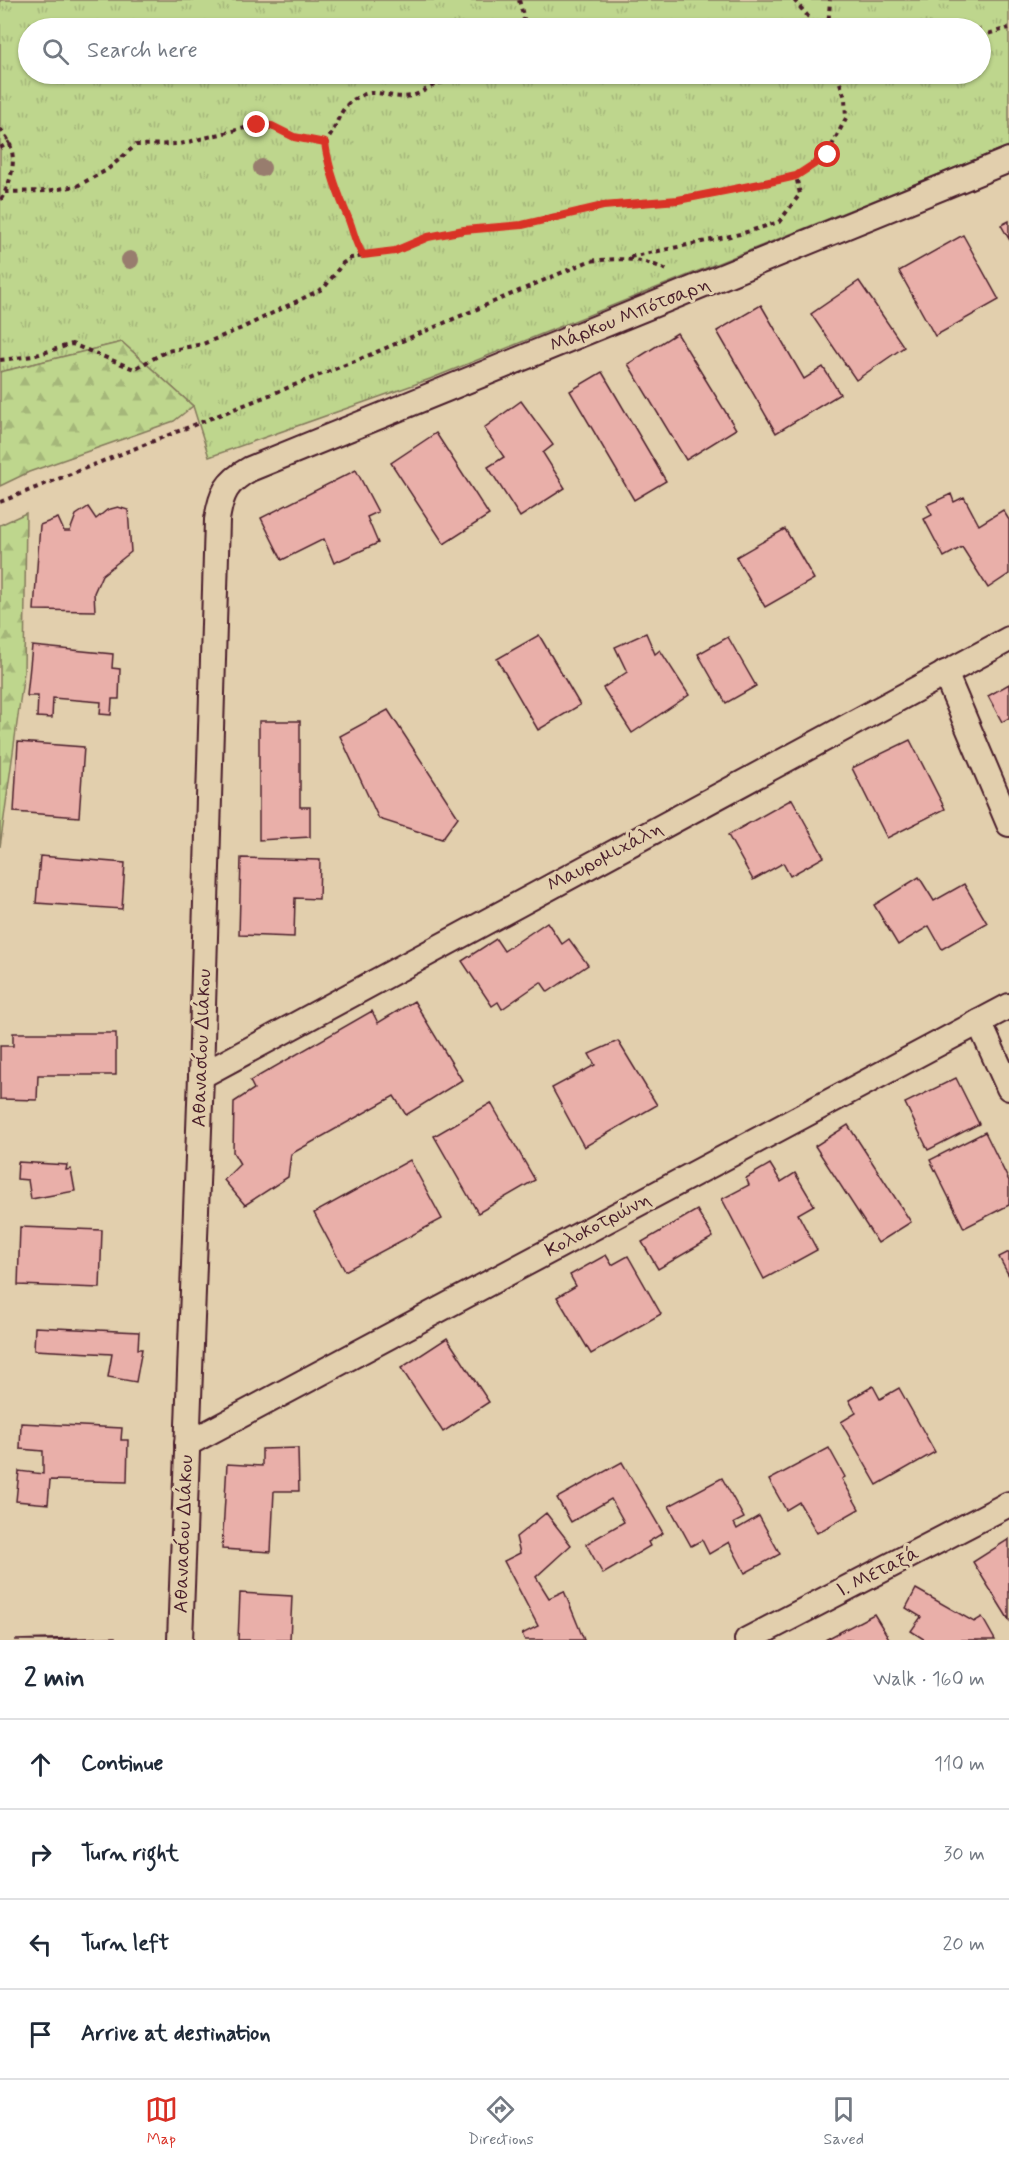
<!DOCTYPE html>
<meta charset="utf-8">
<style>
:root{--surface:#fff;--page:#f2f2f3;--text:#1f2937;--muted:#747a83;--line:#e0e1e3;--accent:#d93025}
body{margin:0;font-family:Mynerve,sans-serif;background:var(--page);color:var(--text)}
.stop{position:absolute;width:18px;height:18px;margin:-14px;border:4px solid #d93025;border-radius:50%;background:#fff}
.stop.end{background:#d93025;border-color:#fff;box-shadow:0 2px 6px #0008}
.list{margin:0;padding:0;list-style:none}
h2{display:flex;justify-content:space-between;align-items:center;height:78px;margin:0;padding:0 24px;font-size:26px}
h2 small{font-size:20px;font-weight:400;color:var(--muted)}
.list li{display:grid;grid-template-columns:39px 1fr auto;gap:18px;align-items:center;box-sizing:border-box;height:90px;padding:0 24px;border-top:2px solid var(--line)}
.list b{display:block;font-size:22px;white-space:nowrap}
.list em{font-size:20px;font-style:normal;color:var(--muted)}
.icon{flex:none;width:33px;height:33px;fill:none;stroke:currentColor;stroke-width:2;stroke-linecap:round;stroke-linejoin:round}
.map{position:relative;flex:none;width:1009px;height:1640px;overflow:hidden}
.search{position:absolute;background:var(--surface);box-shadow:0 2px 4px #0004;left:18px;right:18px;top:18px;height:66px;display:flex;align-items:center;gap:15px;box-sizing:border-box;padding:0 21px;border-radius:33px;color:var(--muted);font-size:22px}
.sheet{height:438px;background:var(--surface)}
nav{display:flex;justify-content:space-around;align-items:center;box-sizing:border-box;height:84px;border-top:2px solid var(--line);background:var(--surface);font-size:16px;color:var(--muted)}
nav a{display:grid;justify-items:center;gap:3px}
nav .on{color:var(--accent)}
.map>svg:first-child{display:block}
.grass{fill:url(#grass-tufts);stroke:#847a5c;stroke-width:1.5;fill-rule:evenodd}
.forest{fill:url(#forest-firs);stroke:#847a5c;stroke-width:1.5}
.building{fill:#e9afa9;stroke:#4a1f2b;stroke-width:1.5}
.lines{fill:none;stroke-linecap:round;stroke-linejoin:round}
.street-casing{stroke:#4a1f2b;stroke-width:28}
.path{stroke:#4a1f2b;stroke-width:4;stroke-dasharray:4.5 4.5;stroke-linecap:butt}
.street{stroke:#e2cfad;stroke-width:24}
.tree{fill:#987d6e}
.route{stroke:#d93025;stroke-width:8}
.labels{text-anchor:middle;dominant-baseline:central;stroke-width:6;stroke-linejoin:round;paint-order:stroke}
.street-label{font-size:20px;fill:#4a1f2b;stroke:#e2cfad}
</style>
<div class="map">
<svg width="1009" height="1640" viewBox="0 0 1009 1640">
<defs>
<pattern id="grass-tufts" width="24" height="20" patternUnits="userSpaceOnUse" patternTransform="scale(1.5)"><rect width="24" height="20" fill="#bed68d"/><path d="M3 7l-1-3M5 7V3M7 7l1-3M15 17l-1-3M17 17v-4M19 17l1-3" fill="none" stroke="#a5b77a"/></pattern>
<pattern id="forest-firs" width="22" height="20" patternUnits="userSpaceOnUse" patternTransform="scale(1.5)"><rect width="22" height="20" fill="#bed68d"/><path d="M5 1l3.5 6h-7zM16 11l3.5 6h-7z" fill="#a5b77a"/></pattern>
</defs>
<rect width="100%" height="100%" fill="#e2cfad"/>
<filter id="ink" filterUnits="userSpaceOnUse"><feTurbulence type="fractalNoise" baseFrequency=".0167" numOctaves="2"/><feDisplacementMap in="SourceGraphic" scale="12" xChannelSelector="R" yChannelSelector="G"/><feConvolveMatrix kernelMatrix="1 2 1 2 8 2 1 2 1" color-interpolation-filters="sRGB"/></filter>
<g filter="url(#ink)">
<path class="grass" d="M0,0H1009V146L430,379L209,457L193,406L122,342L0,372ZM28,28H980V74H28Z"/>
<g class="forest">
<path d="M122,342L193,406L174,421L29,472L0,486V372Z"/>
<path d="M26,513L24,672L0,847V525Z"/>
</g>
<g class="building">
<path d="M1009,221V239L1001,225Z"/>
<path d="M963,235L999,300L935,336L899,271Z"/>
<path d="M859,281L904,347L856,380L811,314Z"/>
<path d="M761,305L804,379L823,367L840,394L776,433L717,331Z"/>
<path d="M677,333L736,429L686,460L628,364Z"/>
<path d="M602,372L666,481L634,500L570,391Z"/>
<path d="M521,401L553,445L543,453L565,488L520,517L488,467L504,457L484,428Z"/>
<path d="M436,433L489,515L444,544L391,463Z"/>
<path d="M356,470L378,512L367,517L378,543L334,563L324,539L282,560L261,518Z"/>
<path d="M951,494L954,502L964,497L979,525L1003,510L1009,520V574L988,588L962,547L944,557L924,519L932,515L927,505Z"/>
<path d="M88,507L96,519L107,510L118,507L128,510L131,552L102,575L94,593L95,611L34,610L40,525L58,518L64,531H70L76,515Z"/>
<path d="M785,529L814,579L765,607L736,557Z"/>
<path d="M646,633L655,654L660,650L689,695L632,733L603,688L627,672L615,647Z"/>
<path d="M539,635L580,705L538,730L497,659Z"/>
<path d="M728,637L756,686L726,703L698,654Z"/>
<path d="M32,646L113,654L112,668L120,669L119,699H112L111,715L100,714L101,702L53,698L52,718L37,717L38,696H27Z"/>
<path d="M1009,684V718L1002,722L988,696Z"/>
<path d="M388,710L458,817L442,839L379,819L340,736Z"/>
<path d="M259,721H300V807H310V837L259,840Z"/>
<path d="M910,740L945,809L887,838L852,768Z"/>
<path d="M18,742L84,747L79,817L14,812Z"/>
<path d="M792,799L824,857L790,876L783,863L753,880L728,835Z"/>
<path d="M40,856L125,863L122,909L36,903Z"/>
<path d="M241,858L320,860L319,899L295,898L294,937L239,935Z"/>
<path d="M919,877L934,901L964,884L987,923L942,949L929,926L898,945L874,905Z"/>
<path d="M547,922L562,944L569,939L588,965L548,992L541,982L502,1009L498,1002L492,1006L462,961L496,939L504,951Z"/>
<path d="M414,1001L462,1080L406,1115L394,1096L291,1154L288,1177L245,1205L224,1180L240,1164L233,1152L234,1102L254,1089L250,1081L372,1011L378,1023Z"/>
<path d="M13,1033H116V1075H38L37,1100L0,1099V1046H13Z"/>
<path d="M618,1041L657,1105L584,1147L552,1088L595,1065L589,1054Z"/>
<path d="M956,1078L979,1124L928,1150L905,1103Z"/>
<path d="M491,1103L535,1180L478,1213L434,1136Z"/>
<path d="M848,1125L911,1222L878,1243L815,1146Z"/>
<path d="M985,1132L1009,1181V1205L964,1228L930,1160Z"/>
<path d="M410,1160L442,1219L345,1271L314,1213Z"/>
<path d="M18,1162L67,1165L66,1170L71,1169L75,1191L31,1199L28,1180L17,1179Z"/>
<path d="M770,1164L781,1182L795,1173L814,1205L798,1214L817,1250L764,1279L722,1199L749,1185L746,1178Z"/>
<path d="M697,1210L713,1237L658,1269L642,1242Z"/>
<path d="M20,1227L102,1230L100,1288L18,1285Z"/>
<path d="M1009,1252V1276L999,1257Z"/>
<path d="M606,1255L612,1265L628,1256L661,1314L591,1354L557,1297L576,1286L570,1275Z"/>
<path d="M35,1327L139,1332L138,1349H142L136,1382L108,1377L112,1354L34,1350Z"/>
<path d="M447,1338L489,1402L443,1432L401,1368Z"/>
<path d="M873,1386L880,1399L899,1388L935,1452L877,1485L841,1422L856,1413L849,1400Z"/>
<path d="M21,1423L122,1428L121,1440H128L127,1482L50,1480L48,1504L16,1501L19,1471L43,1474V1451L20,1449Z"/>
<path d="M298,1448L299,1491H274L271,1552L222,1549L227,1464L262,1466V1449Z"/>
<path d="M829,1448L845,1477L842,1479L859,1509L817,1533L799,1502L786,1510L769,1480Z"/>
<path d="M622,1462L663,1533L648,1542L650,1546L603,1574L586,1544L624,1522L611,1499L571,1522L557,1498Z"/>
<path d="M722,1478L744,1518L734,1523L737,1529L759,1516L780,1554L745,1573L729,1542L709,1554L702,1540L691,1546L669,1506Z"/>
<path d="M546,1513L571,1545L536,1577L549,1598L564,1591L584,1640H525L522,1634L538,1626L504,1561L520,1553L516,1537Z"/>
<path d="M1009,1539V1620L973,1562Z"/>
<path d="M916,1589L974,1622L982,1617L995,1640H925L911,1631L921,1617L906,1608Z"/>
<path d="M240,1593L292,1596L290,1640H238Z"/>
<path d="M874,1614L890,1640H825Z"/>
<path d="M115,1637V1640H15Z"/>
</g>
<g class="lines">
<g class="street-casing">
<g id="street">
<path d="M945,673L1009,824"/>
<path d="M979,1022L1009,1088"/>
<path d="M201,1076L1009,639"/>
<path d="M187,1444L1009,1006"/>
<path d="M180,1640L201,1076L217,520C221,494 226,482 250,469L1009,160"/>
<path d="M747,1640L1009,1504"/>
</g>
</g>
<g class="path">
<path d="M519,0L524,19L521,28"/>
<path d="M794,0L818,28"/>
<path d="M828,28L830,0"/>
<path d="M980,36L1009,28"/>
<path d="M0,129C20,149 14,178 0,201"/>
<path d="M0,148L10,142"/>
<path d="M5,192L47,191L77,186L107,170L136,145L180,144L257,125L272,126L294,137L325,143"/>
<path d="M363,255C355,243 354,233 349,220C338,194 329,171 325,143C336,131 337,114 349,103C375,82 386,101 411,96C421,94 428,87 437,84C451,79 464,81 478,74"/>
<path d="M630,257L740,234L779,222L800,194L796,176"/>
<path d="M0,360L33,356L72,344L134,369L167,351L203,344L242,328L324,288L343,263L351,258L395,251L428,237L464,230L522,225L603,206L678,200L796,176L827,155L846,118L845,98L837,74"/>
<path d="M0,502L360,359L589,261C621,258 640,257 669,271"/>
</g>
<use href="#street" class="street"/>
</g>
<g class="tree">
<circle cx="262" cy="168" r="9"/>
<circle cx="130" cy="260" r="9"/>
</g>
</g>
<g class="lines" filter="url(#ink)">
<path class="route" d="M257,125L272,126L294,137L325,143C329,171 338,194 349,220C354,233 355,243 363,255L395,251L428,237L464,230L522,225L603,206L678,200L765,183L796,176L828,155"/>
</g>
<g class="labels">
<g class="street-label">
<text transform="translate(630 315) rotate(-22)">Μάρκου Μπότσαρη</text>
<text transform="translate(605 857) rotate(-28)">Μαυρομιχάλη</text>
<text transform="translate(202 1048) rotate(-88)">Αθανασίου Διάκου</text>
<text transform="translate(598 1225) rotate(-28)">Κολοκοτρώνη</text>
<text transform="translate(184 1534) rotate(-88)">Αθανασίου Διάκου</text>
<text transform="translate(878 1572) rotate(-27)">Ι. Μεταξά</text>
</g>
</g>
</svg>
<div class="stop" style="left:828px;top:155px"></div>
<div class="stop end" style="left:257px;top:125px"></div>
<div class="search"><svg class="icon" aria-label="search" viewBox="0 0 24 24"><circle cx="10" cy="10" r="6"/><path d="M15 15l6 6"/></svg>Search here</div>
</div>
<section class="sheet">
<h2>2 min<small>Walk · 160 m</small></h2>
<ul class="list">
<li><svg class="icon" aria-label="ahead" viewBox="0 0 24 24"><path d="M12 20V5M6 11l6-6 6 6"/></svg><div><b>Continue</b></div><em>110 m</em></li>
<li><svg class="icon" aria-label="right" viewBox="0 0 24 24"><path d="M7 20v-9h11M14 6l5 5-5 5"/></svg><div><b>Turn right</b></div><em>30 m</em></li>
<li><svg class="icon" aria-label="left" viewBox="0 0 24 24"><path d="M17 20v-9H6M10 6l-5 5 5 5"/></svg><div><b>Turn left</b></div><em>20 m</em></li>
<li><svg class="icon" aria-label="arrive" viewBox="0 0 24 24"><path d="M6 21V4h12l-3 4 3 4H6"/></svg><div><b>Arrive at destination</b></div></li>
</ul>
</section>
<nav>
<a class="on"><svg class="icon" aria-label="map" viewBox="0 0 24 24"><path d="M3 6l6-2 6 2 6-2v14l-6 2-6-2-6 2zM9 4v14M15 6v14"/></svg>Map</a>
<a><svg class="icon" aria-label="directions" viewBox="0 0 24 24"><path d="M12 3l9 9-9 9-9-9zM9 14v-3h6M13 9l2 2-2 2"/></svg>Directions</a>
<a><svg class="icon" aria-label="saved" viewBox="0 0 24 24"><path d="M7 4h10v16l-5-4-5 4z"/></svg>Saved</a>
</nav>
